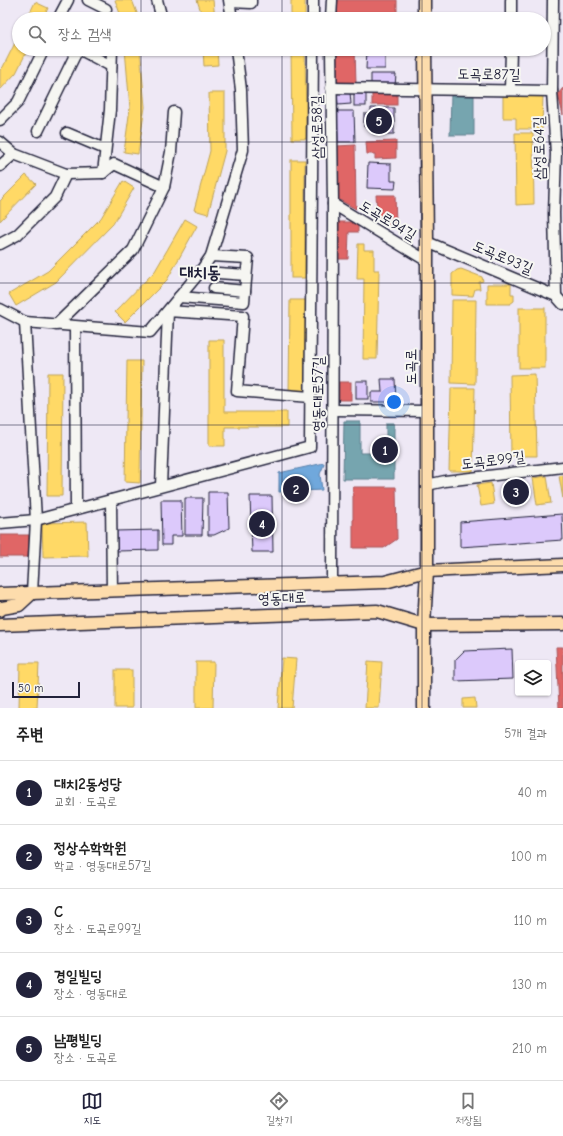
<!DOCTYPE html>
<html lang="ko">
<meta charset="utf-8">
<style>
:root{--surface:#fff;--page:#f6f6f6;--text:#222;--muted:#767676;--line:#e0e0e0;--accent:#22223b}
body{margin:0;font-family:"Comic Neue","Poor Story",sans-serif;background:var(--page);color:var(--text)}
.controls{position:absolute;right:12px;bottom:12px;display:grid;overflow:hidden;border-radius:4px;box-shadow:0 1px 3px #0004}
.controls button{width:36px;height:36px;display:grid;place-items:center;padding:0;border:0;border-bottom:1px solid var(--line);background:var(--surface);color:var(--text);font:20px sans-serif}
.scale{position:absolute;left:12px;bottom:10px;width:68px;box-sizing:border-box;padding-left:4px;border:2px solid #22223b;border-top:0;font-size:11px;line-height:14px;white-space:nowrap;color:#22223b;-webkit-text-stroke:3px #f6f6f2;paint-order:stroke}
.you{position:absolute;left:394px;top:402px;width:14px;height:14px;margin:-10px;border:3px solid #fff;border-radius:50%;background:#1a73e8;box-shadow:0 0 0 6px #1a73e833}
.badge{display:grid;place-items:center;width:26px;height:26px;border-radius:50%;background:var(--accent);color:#fff;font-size:13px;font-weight:700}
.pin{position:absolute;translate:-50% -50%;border:2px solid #fff;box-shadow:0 1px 4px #0006}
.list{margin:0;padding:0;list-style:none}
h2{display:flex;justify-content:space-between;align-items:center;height:52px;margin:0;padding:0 16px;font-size:17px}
h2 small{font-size:13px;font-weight:400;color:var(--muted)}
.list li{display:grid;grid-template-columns:26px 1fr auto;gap:12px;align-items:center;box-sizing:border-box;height:64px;padding:0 16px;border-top:1px solid var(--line)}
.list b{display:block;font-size:15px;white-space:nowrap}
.list p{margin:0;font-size:13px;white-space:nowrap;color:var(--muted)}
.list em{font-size:13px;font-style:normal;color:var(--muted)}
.icon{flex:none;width:22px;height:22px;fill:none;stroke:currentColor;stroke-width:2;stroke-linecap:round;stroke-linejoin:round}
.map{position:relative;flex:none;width:563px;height:708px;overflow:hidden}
.search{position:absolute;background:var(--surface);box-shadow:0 1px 3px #0004;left:12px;right:12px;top:12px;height:44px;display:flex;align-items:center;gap:10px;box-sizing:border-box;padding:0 14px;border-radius:22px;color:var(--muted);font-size:15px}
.sheet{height:372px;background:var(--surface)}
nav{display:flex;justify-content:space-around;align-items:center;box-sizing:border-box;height:56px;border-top:1px solid var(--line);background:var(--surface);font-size:11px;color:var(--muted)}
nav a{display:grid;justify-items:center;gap:2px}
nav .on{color:var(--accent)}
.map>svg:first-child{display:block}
.homes{fill:#ffd966;stroke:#bda259}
.shops{fill:#e06666;stroke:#a75259}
.schools{fill:#6fa8dc;stroke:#5880ac}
.public{fill:#76a5af;stroke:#5d7e8c}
.building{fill:#dcc9fb;stroke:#22223b}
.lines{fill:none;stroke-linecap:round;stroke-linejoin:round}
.minor-casing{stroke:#22223b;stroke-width:13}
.major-casing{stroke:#22223b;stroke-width:15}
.minor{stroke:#f6f6f2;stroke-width:10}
.major{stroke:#fddcac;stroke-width:12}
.grid{fill:none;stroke:#22223b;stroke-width:1;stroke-opacity:0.55}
.labels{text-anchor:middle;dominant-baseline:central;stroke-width:4;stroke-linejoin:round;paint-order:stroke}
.street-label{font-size:15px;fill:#22223b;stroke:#f6f6f2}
.quarter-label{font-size:17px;font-weight:bold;fill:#22223b;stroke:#f6f6f2}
</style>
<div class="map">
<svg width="563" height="708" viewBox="0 0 563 708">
<rect width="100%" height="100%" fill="#eee8f5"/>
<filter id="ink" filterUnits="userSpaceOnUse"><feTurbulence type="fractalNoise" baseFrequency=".025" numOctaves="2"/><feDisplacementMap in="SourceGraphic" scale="8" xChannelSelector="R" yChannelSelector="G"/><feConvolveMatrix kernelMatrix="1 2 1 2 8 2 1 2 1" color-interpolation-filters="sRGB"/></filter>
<g filter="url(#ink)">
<g class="homes">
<path d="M115,0H132L137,13L138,19H122Z"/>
<path d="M197,0H213L215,19H201L200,9Z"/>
<rect x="291" y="0" width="14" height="19"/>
<path d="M35,2L48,8L43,19H27Z"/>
<path d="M19,35V49H28L16,73L0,90V70L3,67Z"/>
<path d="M125,49H140L145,107L138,154L124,152L130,108Z"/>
<path d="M203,49H217L218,65L204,66Z"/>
<path d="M291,49H305L306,139H292Z"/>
<path d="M209,93H225V151L208,214L194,210L210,151Z"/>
<path d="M503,94L543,95L542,129H516V118H503Z"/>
<path d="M515,133H533L534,204L516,205Z"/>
<rect x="291" y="160" width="14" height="118"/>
<path d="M26,175L36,184L0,221V201Z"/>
<path d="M123,181L134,188L113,224L56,282L16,306L9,294L48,271L101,218Z"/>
<path d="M185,219L197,226L167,280L125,322L115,312L155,271Z"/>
<path d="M358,244H364V250H374V270H379L377,359H363L364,279H357Z"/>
<path d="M461,269L482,277L483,281L479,282L480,289H475L473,296L452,295V274L457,270Z"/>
<path d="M487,284H511V294H514V301L510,304H487Z"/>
<path d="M290,300H307L306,393H289Z"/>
<path d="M452,300H476L475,384L451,383Z"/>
<rect x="519" y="308" width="26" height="60"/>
<path d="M209,340H224V412H287V427H225V446H209Z"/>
<path d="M127,361H142L140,483L125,482Z"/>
<path d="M48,373H63L62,496H47Z"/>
<path d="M535,374L537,456H511L510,375Z"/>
<path d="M451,388H475L473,471H449Z"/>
<path d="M563,475V499L559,476Z"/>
<path d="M547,476L551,503L537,505L533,478Z"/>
<path d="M522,479L525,502L510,505L506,481Z"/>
<path d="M491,483L494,504L481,506L477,485Z"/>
<path d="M87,522L88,556L43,557L42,523Z"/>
<path d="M282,658L296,659L292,708H278Z"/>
<path d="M368,661L382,662L379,708H365Z"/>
<path d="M196,662H214L213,708H196Z"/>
<path d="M20,663H39L37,708H19Z"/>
<rect x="115" y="670" width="17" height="38"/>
<path d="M475,698L476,708H463V699Z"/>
</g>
<g class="shops">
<path d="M337,0H397V19H377V15H337Z"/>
<path d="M336,49H355L356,84H336Z"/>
<path d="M563,88V115L558,94Z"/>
<rect x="372" y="92" width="25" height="13"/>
<path d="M396,141V158L375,159V154H367L366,142Z"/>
<path d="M355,145L356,209L338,199L337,146Z"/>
<path d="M376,195H395L396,223L391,226H386L369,214L372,211L377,210Z"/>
<path d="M336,222H358V232H349L348,259H336Z"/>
<rect x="339" y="382" width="12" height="18"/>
<path d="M353,487H396L397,539L384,548H353Z"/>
<rect x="0" y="535" width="29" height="22"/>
<path d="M556,647H563V708H559Z"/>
</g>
<path class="schools" d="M324,463L323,467L320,474L322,490L279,492V473Z"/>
<g class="public">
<path d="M451,94H474V135H450Z"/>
<path d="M344,421H360V453H376V444H379V448H386V423H394V479H343Z"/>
</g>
<g class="building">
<path d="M367,49H385V69H366Z"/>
<path d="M371,74H396L395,86H371Z"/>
<path d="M350,92L351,104L338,105L337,93Z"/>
<rect x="354" y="92" width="12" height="14"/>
<path d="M371,108H394V134H373V127H364V114H371Z"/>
<path d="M337,111H354L355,142H338Z"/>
<path d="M368,163L391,164V181H396L395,189L367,188Z"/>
<path d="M381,379H395L396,402H371V392H382Z"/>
<rect x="356" y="381" width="12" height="18"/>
<path d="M208,492H228L229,528L214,535H208Z"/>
<path d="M250,496H272L273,552H252Z"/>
<path d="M185,498H203L202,535H185Z"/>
<path d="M161,500H181L182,536H171V545H162Z"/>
<path d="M562,514L563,540L460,547V522Z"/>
<path d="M158,530V550L116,551L115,531Z"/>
<path d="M512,649L513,679L455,681V660L464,651Z"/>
</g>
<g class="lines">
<g class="minor-casing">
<g id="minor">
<path d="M88,0L106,9"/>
<path d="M157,0L162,19"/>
<path d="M229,0L232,19"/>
<path d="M553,0L552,91L556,154L554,213L556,296"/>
<path d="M230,2L251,3V0"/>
<path d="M58,19L68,0"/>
<path d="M313,19V0"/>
<path d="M331,19L332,0"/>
<path d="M511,19V0"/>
<path d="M79,49L111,66"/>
<path d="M112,49L110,110L103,173L114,164L164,187"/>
<path d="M331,49L333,204L332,583"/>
<path d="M331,88L552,91"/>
<path d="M510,90L511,49"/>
<path d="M0,120L18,102L44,49"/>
<path d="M38,131L78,49"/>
<path d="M67,133L105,149"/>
<path d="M0,142L14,154"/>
<path d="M0,166L14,154L66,174L103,173"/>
<path d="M333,204L427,261"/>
<path d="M427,242L556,296L563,304"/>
<path d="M0,244L17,235L55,197L66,174"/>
<path d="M218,273L246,275"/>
<path d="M214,288L245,291"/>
<path d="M179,297L244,302L248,258L211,256"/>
<path d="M0,309L25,322"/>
<path d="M56,325L133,250L164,187L171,152L174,112"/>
<path d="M75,327L76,509"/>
<path d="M333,410L427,411"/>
<path d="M427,485L445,481L563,467"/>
<path d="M161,486L168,311L243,316L237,391L310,397"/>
<path d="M111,500L112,591"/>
<path d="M0,523L36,520L310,447L313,49"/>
<path d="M32,593L36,520L25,322L150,332L200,272L211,256L243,150L241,90L236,49"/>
</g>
</g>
<g class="major-casing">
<g id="major">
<path d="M424,0V19"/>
<path d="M0,594L385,582L427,571L563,565"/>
<path d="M0,610L2,608L19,605L32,593"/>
<path d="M0,625L377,611L424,625L563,624"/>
<path d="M424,708V625L427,571V242L425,49"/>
</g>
</g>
<use href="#minor" class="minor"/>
<use href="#major" class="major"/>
</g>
</g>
<path class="grid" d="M141,0V19M282,0V19M422,0V19M141,49V708M282,49V708M422,49V708M0,142H563M0,283H563M0,425H563M0,566H563"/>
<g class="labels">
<g class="street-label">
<text transform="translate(489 74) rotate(1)">도곡로87길</text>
<text transform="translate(317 127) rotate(-91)">삼성로58길</text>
<text transform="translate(539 148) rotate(-91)">삼성로64길</text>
<text transform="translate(388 220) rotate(31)">도곡로94길</text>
<text transform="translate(503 257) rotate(23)">도곡로93길</text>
<text transform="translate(411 367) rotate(-90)">도곡로</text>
<text transform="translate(318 394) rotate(-90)">영동대로57길</text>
<text transform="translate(493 460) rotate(-7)">도곡로99길</text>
<text transform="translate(282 598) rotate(-2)">영동대로</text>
</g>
<g class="quarter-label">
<text x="200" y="272">대치동</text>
</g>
</g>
</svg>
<div class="controls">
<button><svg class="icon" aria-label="layers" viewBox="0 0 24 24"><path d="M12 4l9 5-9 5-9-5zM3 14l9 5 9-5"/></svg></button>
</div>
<div class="scale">50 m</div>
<div class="you"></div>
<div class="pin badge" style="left:385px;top:450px">1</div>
<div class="pin badge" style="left:296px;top:489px">2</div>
<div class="pin badge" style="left:516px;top:492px">3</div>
<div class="pin badge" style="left:262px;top:524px">4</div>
<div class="pin badge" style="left:379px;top:121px">5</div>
<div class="search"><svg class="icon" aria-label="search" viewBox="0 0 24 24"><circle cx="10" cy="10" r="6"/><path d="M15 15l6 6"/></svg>장소 검색</div>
</div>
<section class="sheet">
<h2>주변<small>5개 결과</small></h2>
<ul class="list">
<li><span class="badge">1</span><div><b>대치2동성당</b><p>교회 · 도곡로</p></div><em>40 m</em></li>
<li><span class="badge">2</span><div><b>정상수학학원</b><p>학교 · 영동대로57길</p></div><em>100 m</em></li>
<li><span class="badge">3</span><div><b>C</b><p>장소 · 도곡로99길</p></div><em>110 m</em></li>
<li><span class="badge">4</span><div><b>경일빌딩</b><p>장소 · 영동대로</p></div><em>130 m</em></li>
<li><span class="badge">5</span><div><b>남평빌딩</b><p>장소 · 도곡로</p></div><em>210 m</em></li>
</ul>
</section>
<nav>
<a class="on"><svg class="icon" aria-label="map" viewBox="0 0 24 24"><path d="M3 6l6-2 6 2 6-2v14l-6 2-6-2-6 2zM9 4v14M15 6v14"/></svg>지도</a>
<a><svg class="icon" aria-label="directions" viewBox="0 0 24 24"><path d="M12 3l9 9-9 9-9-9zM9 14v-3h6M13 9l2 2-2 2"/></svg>길찾기</a>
<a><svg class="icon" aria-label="saved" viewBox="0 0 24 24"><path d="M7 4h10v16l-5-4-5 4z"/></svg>저장됨</a>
</nav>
